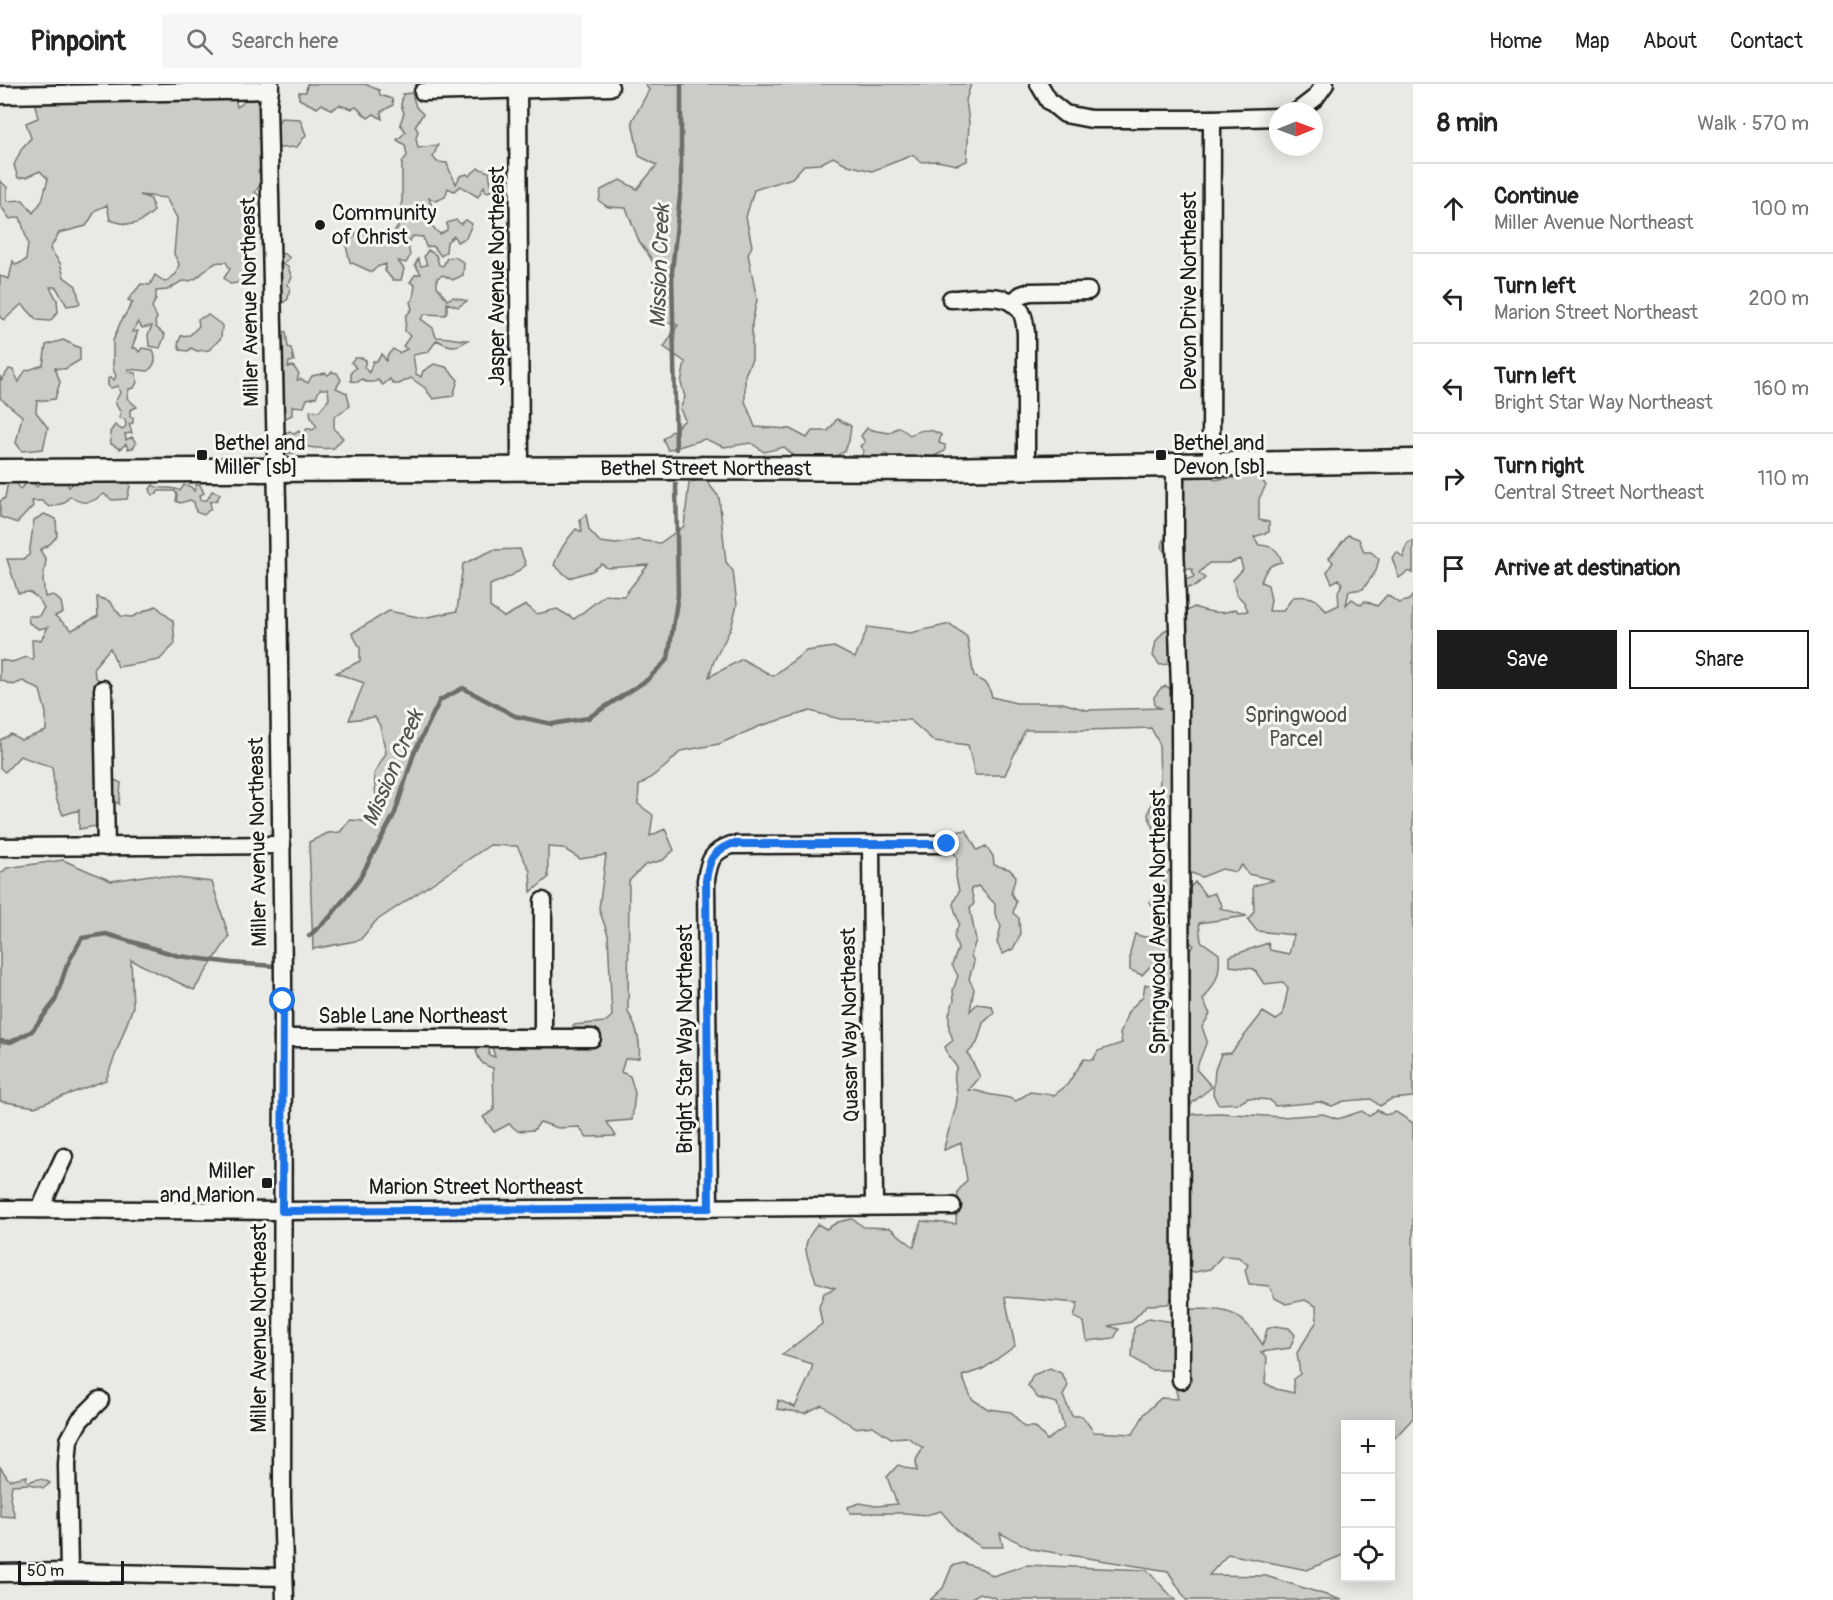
<!DOCTYPE html>
<meta charset="utf-8">
<style>
:root{--surface:#fff;--page:#f6f6f6;--text:#222;--muted:#767676;--line:#e0e0e0;--accent:#1c1c1c}
body{margin:0;font-family:Pangolin,sans-serif;background:var(--page);color:var(--text)}
.controls{position:absolute;right:18px;bottom:18px;display:grid;overflow:hidden;border-radius:0px;box-shadow:0 3px 15px #0003}
.controls button{width:54px;height:54px;display:grid;place-items:center;padding:0;border:0;border-bottom:2px solid var(--line);background:var(--surface);color:var(--text);font:30px sans-serif}
.compass{position:absolute;left:1269px;top:18px;width:54px;height:54px;border-radius:50%;background:var(--surface);box-shadow:0 3px 15px #0003;rotate:89deg}
.scale{position:absolute;left:18px;bottom:15px;width:106px;box-sizing:border-box;padding-left:6px;border:3px solid #1c1c1c;border-top:0;font-size:16px;line-height:21px;white-space:nowrap;color:#1c1c1c;-webkit-text-stroke:4px #f6f6f2;paint-order:stroke}
.stop{position:absolute;width:18px;height:18px;margin:-14px;border:4px solid #1a73e8;border-radius:50%;background:#fff}
.stop.end{background:#1a73e8;border-color:#fff;box-shadow:0 2px 6px #0008}
.list{margin:0;padding:0;list-style:none}
h2{display:flex;justify-content:space-between;align-items:center;height:78px;margin:0;padding:0 24px;font-size:26px}
h2 small{font-size:20px;font-weight:400;color:var(--muted)}
.list li{display:grid;grid-template-columns:39px 1fr auto;gap:18px;align-items:center;box-sizing:border-box;height:90px;padding:0 24px;border-top:2px solid var(--line)}
.list b{display:block;font-size:22px;white-space:nowrap}
.list p{margin:0;font-size:20px;white-space:nowrap;color:var(--muted)}
.list em{font-size:20px;font-style:normal;color:var(--muted)}
.actions{display:flex;gap:12px;padding:18px 24px}
.actions a{flex:1;padding:14px 0;border:2px solid var(--accent);border-radius:0px;text-align:center;font-size:21px;color:var(--accent)}
.actions .main{background:var(--accent);color:#fff}
.icon{flex:none;width:33px;height:33px;fill:none;stroke:currentColor;stroke-width:2;stroke-linecap:round;stroke-linejoin:round}
.map{position:relative;flex:none;width:1413px;height:1516px;overflow:hidden}
header{display:flex;align-items:center;gap:36px;box-sizing:border-box;height:84px;padding:0 30px;background:var(--surface);border-bottom:2px solid var(--line)}
header strong{font-size:28px}
nav{display:flex;gap:33px;margin-inline-start:auto;font-size:21px}
.search{width:420px;height:54px;background:var(--page);display:flex;align-items:center;gap:15px;box-sizing:border-box;padding:0 21px;border-radius:0px;color:var(--muted);font-size:22px}
main{display:flex}
aside{flex:1;background:var(--surface)}
.map>svg:first-child{display:block}
.green{fill:#cbcbc7;stroke:#747472;stroke-width:1.5}
.lines{fill:none;stroke-linecap:round;stroke-linejoin:round}
.stream{stroke:#6d6d6c;stroke-width:4.5}
.street-casing{stroke:#1c1c1c;stroke-width:21}
.secondary-casing{stroke:#1c1c1c;stroke-width:27}
.street{stroke:#f6f6f2;stroke-width:16}
.secondary{stroke:#f6f6f2;stroke-width:22}
.route{stroke:#1a73e8;stroke-width:8}
.poi-dot{fill:#1c1c1c;stroke:#f6f6f2;stroke-width:2}
.labels{text-anchor:middle;dominant-baseline:central;stroke-width:6;stroke-linejoin:round;paint-order:stroke}
.poi-label{font-size:21px;fill:#1c1c1c;stroke:#f6f6f2;text-anchor:start}
.street-label{font-size:21px;fill:#1c1c1c;stroke:#f6f6f2}
.park-label{font-size:21px;fill:#51514f;stroke:#f6f6f2}
.water-label{font-size:22px;font-style:italic;fill:#525251;stroke:#f6f6f2}
</style>
<header>
<strong>Pinpoint</strong>
<div class="search"><svg class="icon" aria-label="search" viewBox="0 0 24 24"><circle cx="10" cy="10" r="6"/><path d="M15 15l6 6"/></svg>Search here</div>
<nav><a>Home</a><a>Map</a><a>About</a><a>Contact</a></nav>
</header>
<main>
<div class="map">
<svg width="1413" height="1516" viewBox="0 0 1413 1516">
<rect width="100%" height="100%" fill="#e9e9e5"/>
<filter id="ink" filterUnits="userSpaceOnUse"><feTurbulence type="fractalNoise" baseFrequency=".0167" numOctaves="2"/><feDisplacementMap in="SourceGraphic" scale="12" xChannelSelector="R" yChannelSelector="G"/><feConvolveMatrix kernelMatrix="1 2 1 2 8 2 1 2 1" color-interpolation-filters="sRGB"/></filter>
<g filter="url(#ink)">
<g class="green">
<path d="M78,0L86,3L92,8L105,0H108L112,4V15L117,18L123,0H230L233,2L237,23L242,20L250,2L260,11L276,43L281,34L300,35L306,51L297,63L263,65L260,69L265,76L258,88L265,95L255,108L263,115L265,127C251,143 237,157 249,178L244,186V198L230,200L224,194L230,185L226,178C225,178 218,178 216,179C204,184 197,200 182,197L167,206L156,207V215L152,223L157,234L155,238L156,243L165,251L160,264L149,262L148,251L152,242L142,244L138,238L132,248L138,247L132,264H136L139,268L142,264L153,266C157,276 155,281 148,287L128,285V288L136,289L137,298L134,304L129,305L127,314L137,323L130,326V333H133V339L129,340L132,349L125,350L126,356L132,353L136,359L133,364L128,365L126,360L120,365L111,360L110,348L115,341L122,346L126,342L125,335L119,334L121,326H119L115,318L120,309L118,302L111,304L108,302V295L111,293L114,296L116,292L113,285V257L120,239L133,218L128,216L141,200L150,201L155,191L165,198L176,190L179,180L174,170L177,134L166,114L140,111L151,115L154,127C138,142 131,143 110,136L107,121L96,126L86,142L59,149L50,165L60,179L64,193L76,202L80,220L67,222L56,203H50L57,216L58,228L50,237L37,236L22,220L4,236L0,233V192L9,195L13,177L16,181L26,176L28,159L20,133L10,135L0,121V97L7,103V117L23,116L33,129L42,117L48,95L40,87L27,93L18,94L14,81L22,64L31,54L26,39L38,34L35,21L36,8L71,15Z"/>
<path d="M307,0H365L379,6L380,11L392,15L393,21L381,28L382,35L374,30L368,34L356,23L352,25L339,21L332,26L322,20L317,24L299,15V8H306Z"/>
<path d="M645,0H971L966,16L969,38L967,77L957,81L937,77L920,78L913,71L872,87L848,81L833,73L820,80L804,81L792,94L754,106L746,133L752,162L748,170L757,216L752,239V275L745,291V317L755,343L790,345L807,354L812,347H828L837,335L851,342L849,357L844,368L825,377L801,378L784,363L764,368L751,359L724,363L705,355L668,366L663,355L685,336L680,325L685,313L681,299L685,278L664,263L678,241L657,237L661,194L650,173L639,157L626,124L608,123L599,117L601,106L620,96L637,105L657,81L639,72L632,37L649,6Z"/>
<path d="M412,9L416,23L423,30L415,42L418,47L416,54L418,64L438,61L433,73L437,78L447,79C449,87 453,92 456,100L460,92L467,90L469,92L478,84L489,88L491,100L510,97L511,102L501,108L495,106L486,108L484,102L478,113L460,102L454,107L448,104L445,113L436,117L429,114L433,126C429,137 430,142 440,150L447,146V139L456,136L461,140L466,136L472,140L466,154L457,158L454,152L447,158L446,168L441,172L433,162L426,163L423,153L413,152L408,159L410,172L406,179L398,177L404,185L401,196H393L385,187L386,180L377,183L372,188L350,178L346,162L358,147L369,151L382,147L389,154L398,143V134L402,117V78L407,72L405,61L397,56L406,48L400,40L404,29L401,21L403,10Z"/>
<path d="M428,166L436,171L439,181L443,182L447,174L455,173L464,179L463,191L453,196L443,191L437,194V202L447,216L453,213L467,217L458,223L447,219V227L445,231L425,230L421,235L433,244L436,253C447,253 457,256 468,256C456,265 449,263 437,256L428,268L413,271L416,290L421,293L423,287L434,280L446,283L458,296L453,312L433,315L425,304L411,294L399,300H393L390,295L383,301L378,296L374,298H366L362,295L358,298L351,297V288L356,284L351,278L355,274H362L366,276L364,283L369,289L373,277H377L382,270L386,277L387,272L393,265L399,269L407,265L403,262L410,252L405,247L406,232L412,225L410,218L413,215L415,201L410,198L415,191L421,190L415,181L418,175L421,182L427,181L424,172Z"/>
<path d="M278,169L285,170L290,174L282,180L288,183L292,194L287,201L290,203L288,215L277,223Z"/>
<path d="M208,231L222,241L221,254L209,266L197,267L191,264L188,267L180,266L178,260L181,252L190,251L199,242L198,235Z"/>
<path d="M280,247L286,248L288,263L291,264L294,277L289,278L288,283L293,282L299,290L297,296L301,295L308,299L312,292L325,289L328,291L332,288L337,289L341,296L336,304L347,309L350,322L334,333V345L343,354L334,364C324,365 309,364 300,361L294,369L281,370V350L290,347L294,350L299,347L303,354L307,344L312,346L317,343L311,334L310,326L319,327L329,315L328,305H320L316,313L307,315L304,323L292,322V331L282,336L277,314L264,297C267,280 266,270 282,262L277,253Z"/>
<path d="M63,256L80,264V276L65,285L55,284L60,298L55,315L37,317L36,328L48,344L43,365L22,367L16,359L22,332L0,314V292L2,296L9,285L13,286L19,298L25,287L43,281L46,261Z"/>
<path d="M899,343L910,351C922,345 930,344 941,351L939,359L945,361V367L932,373L927,371L918,376L916,373L907,376L901,372L890,374L885,369L876,376L864,377L861,373L864,367L860,362L865,358L861,352L867,344C875,348 881,347 889,349Z"/>
<path d="M120,387L130,402L127,415L112,416L104,410C92,419 82,422 70,412L64,419L49,423L42,417H32L33,422L17,439L0,433V417L5,414L8,397L15,396L20,405L30,396L37,403L46,392L62,390L69,403L75,398Z"/>
<path d="M1243,390L1259,393L1266,401L1259,415V436L1269,438V448L1254,453L1259,461C1273,462 1278,465 1282,478C1270,480 1265,485 1261,498L1268,501L1271,516L1269,527H1283L1293,513C1309,511 1317,513 1326,527L1339,521L1338,508L1342,500L1339,495L1332,499L1327,488L1333,478L1329,474L1348,451L1359,455L1364,468H1371L1379,475L1376,487L1363,505L1349,507L1346,521L1352,515L1361,521L1365,517L1377,522L1387,511L1399,519L1409,516L1413,511V1013L1391,1015L1380,1022L1371,1015L1344,1017L1332,1022L1320,1018L1275,1022L1270,1016L1248,1014L1240,1019L1218,1020L1213,1010L1215,986L1221,970L1231,969L1263,928L1276,936L1282,932L1288,905L1283,898L1264,900L1254,885L1230,882V872L1268,859L1270,866L1289,870L1294,851L1257,847L1248,836L1254,827L1253,802L1274,796L1248,790L1242,781L1236,788L1222,785L1202,793L1189,788L1176,776L1174,744L1171,736L1168,744L1155,747L1148,731L1152,716L1159,709L1160,696L1159,659L1151,644L1086,646H1025L1005,691H975L968,661L934,657L910,636L840,635L810,627L760,642L719,660L681,667L665,683L639,702L638,720L653,731L650,752L665,745L674,766L663,776L645,781L629,797L628,928C637,943 641,957 639,974L625,975L621,988L630,992L635,1009L632,1036L607,1038L616,1052L586,1053L579,1043L558,1044L540,1038L534,1046L518,1047L509,1040L494,1048L483,1033L494,1026L493,984C482,981 479,977 476,966L483,959L489,963V971L495,973L492,963H571L575,956L573,941L605,938L612,932L608,851L599,825L606,771L580,775L563,764L548,763V794L531,808L530,787L517,762L490,761L376,837L360,856L313,865L309,758L328,749L340,748L350,736L364,737L377,725L374,690L386,669L380,642L375,633L349,636L364,599L336,589L360,577V564L352,549L389,527L423,534L457,527L463,480L493,466L520,465L526,481L511,492L490,501V523L504,533L526,521L537,530L557,525L574,535L605,511L624,512L648,481L607,484L602,480L592,487L569,494L554,481C559,467 566,456 576,445L582,448L580,436L586,430L589,446L600,458L616,460L638,456L660,459L684,442L689,399L704,394L719,413L726,478L733,487L737,521L731,544L714,577L709,593L742,575L773,592L806,567L834,563L855,574L868,543L910,549L950,540L967,553L974,592L988,601L992,613L1016,619H1063L1086,626L1162,624L1155,622L1154,613L1161,604L1166,602L1174,607L1177,579L1160,581L1153,572L1156,557L1165,546L1173,544L1185,528L1194,523C1207,528 1223,531 1236,525L1238,528L1248,527L1244,518L1236,510L1233,496L1243,485L1240,475L1229,479H1209L1199,489L1205,494L1196,502L1187,504L1185,496L1194,493L1192,485L1186,484L1184,477L1180,478L1170,465L1165,469L1162,464L1163,456L1168,453L1179,406L1185,391H1210L1215,396C1227,393 1231,397 1243,390Z"/>
<path d="M153,401C161,407 172,401 180,407L184,401L191,403L194,407L196,401H200L204,409L199,412L200,416H207L212,407L220,410L217,416L210,418L211,424L204,431L196,428L194,418L190,416L180,419L176,417L177,411L175,407H158L157,410L152,411L150,405Z"/>
<path d="M44,430L56,435L57,452L50,460L40,466L46,476L43,496L45,513L53,511L61,518L63,528L55,532L72,546L98,532L97,513L109,517L121,532L132,533L156,522L173,537L175,560L159,576L118,583L110,564L94,583L95,593L111,604L115,615L93,644L98,657L95,687L121,699L119,720L98,703L102,741L79,745V726L63,731L56,714L52,683L20,672L5,688L0,684V656L11,650L21,656L46,647V629L40,606L23,597L13,601L0,596V576L12,578L27,573L33,576L32,556H41L48,543L39,545L29,539L28,532H39L44,524L39,515L29,508L18,509L7,475H23L29,471L34,436Z"/>
<path d="M1413,457V490L1412,488H1407L1399,494L1392,474L1397,468L1404,474V467L1408,459Z"/>
<path d="M966,746L977,766L986,762L993,772L994,781L1009,785L1016,792L1011,809L1016,818L1013,829L1019,834L1020,851L1013,865L1003,870L997,859L1001,842L995,830V820L978,802L971,805L974,819L970,825L976,856L971,871L974,878L969,895L974,905L970,927L977,920L992,922L994,929L983,939L977,959L968,969L980,993L969,1006C982,1006 983,1010 992,1011C1002,1013 1007,1012 1016,1017L1030,1008L1054,1011L1067,1001L1084,975L1093,976L1098,967L1122,959L1120,950L1128,928L1143,912L1145,901L1155,900L1156,883L1164,881V868L1142,891L1130,886V868L1135,850C1153,858 1157,849 1161,833L1149,818L1158,813L1169,786L1175,791V859L1171,872L1172,881L1194,862L1187,855V831L1189,822L1183,811L1195,798L1206,812L1214,809L1222,822L1220,824L1247,832L1199,839L1201,857L1219,870C1221,891 1215,900 1203,916L1210,930L1202,943L1207,957L1196,985L1212,1003L1192,1019L1183,1041L1175,1208L1168,1220L1147,1221L1131,1238L1108,1242L1119,1245L1114,1254L1087,1257L1084,1238L1074,1233L1078,1219L1005,1213L1015,1262L983,1285L962,1292L972,1315L988,1325L1011,1328L1024,1343H1035L1047,1356L1064,1344L1057,1319L1038,1314L1028,1302L1033,1291L1050,1284L1061,1289L1068,1301L1063,1312L1072,1332H1082L1094,1348L1133,1350L1145,1329L1161,1314L1178,1315L1171,1286H1151L1132,1273L1134,1244L1149,1234L1184,1240L1191,1225C1230,1225 1241,1227 1263,1261L1267,1245L1275,1242L1289,1244L1295,1251L1290,1264L1261,1268L1267,1273L1265,1299L1276,1305L1294,1309L1293,1295L1300,1290L1297,1269L1317,1237L1316,1222L1305,1216L1286,1220L1275,1214L1269,1202L1249,1200L1245,1186L1248,1181L1238,1173L1222,1172L1210,1185L1185,1190L1188,1036L1193,1030L1219,1029L1282,1033L1323,1030L1338,1035L1362,1027L1369,1032L1377,1026L1385,1031L1396,1028L1413,1039V1334L1391,1358L1390,1340H1346L1345,1470L1307,1486L1228,1470L1209,1491L1266,1492L1342,1516H1186L1168,1487L1032,1465L1000,1449L1003,1463H981L958,1447L941,1427L926,1431L905,1429H850L848,1423L860,1419L876,1422L897,1420L887,1393L898,1381L917,1387L916,1376L923,1364L907,1353L891,1354L873,1342L855,1344L822,1321L805,1329L777,1325L778,1316L795,1323L809,1293L813,1280L782,1271L822,1240L819,1223L824,1209L835,1204L816,1198C809,1171 796,1165 818,1140L826,1145L838,1138L852,1135L864,1143L890,1144L914,1163L921,1137L956,1140L958,1107L967,1096L961,1059L944,1066C946,1049 955,1033 957,1015C958,1004 951,993 957,983L949,973L945,963L953,956L949,945V930L954,916L953,906L958,892L952,881L958,865L954,852L959,840L953,820L959,807L956,793L957,773L947,760L951,749Z"/>
<path d="M63,776L111,797L151,791L212,798L229,853L194,906L131,876L133,923L106,996L35,1023L0,1017V790L7,784Z"/>
<path d="M0,1383L9,1396L27,1392L26,1396L29,1398C37,1394 42,1394 50,1399L44,1404L29,1400L12,1401L10,1415L15,1433L0,1432Z"/>
<path d="M963,1479L982,1485L993,1492L1026,1481L1147,1486L1175,1516H996V1514L980,1509L968,1516H930L943,1504L952,1482Z"/>
</g>
<g class="lines">
<g class="stream">
<path d="M676,365L672,188L681,102V0"/>
<path d="M309,852L330,833L359,796L395,729L414,669L440,616L463,604L515,632L552,640L588,634L647,596L668,575L678,511L676,401"/>
<path d="M0,957L11,958L32,947L55,917L67,881L82,854L106,850L179,872L232,879L275,882"/>
</g>
<g class="street-casing">
<g id="street">
<path d="M270,0L268,23L277,419L283,892L282,1415L285,1516"/>
<path d="M518,0L520,384"/>
<path d="M1039,0L1049,17L1065,30L1091,35H1212L1278,33"/>
<path d="M423,8L610,3"/>
<path d="M0,11L270,6"/>
<path d="M1298,27L1315,14L1325,0"/>
<path d="M951,215C970,215 1008,206 1020,226C1025,233 1025,242 1026,249V383"/>
<path d="M1012,219L1021,211L1030,208L1088,207"/>
<path d="M1175,380V459L1180,604L1181,1296"/>
<path d="M1211,380L1212,35"/>
<path d="M103,605L106,763"/>
<path d="M871,761L874,1121"/>
<path d="M0,763L282,761"/>
<path d="M543,817V954"/>
<path d="M283,954H592"/>
<path d="M709,1124L706,796C709,776 712,768 731,761L947,760"/>
<path d="M0,1125L282,1127L952,1122"/>
<path d="M40,1125L64,1073"/>
<path d="M69,1488L67,1380L69,1356L80,1336L100,1316"/>
<path d="M0,1489L69,1488L284,1493"/>
</g>
</g>
<g class="secondary-casing">
<g id="secondary">
<path id="s1" d="M0,387L668,384L940,385L1413,377"/>
</g>
</g>
<use href="#street" class="street"/>
<use href="#secondary" class="secondary"/>
</g>
</g>
<g class="lines" filter="url(#ink)">
<path class="route" d="M283,917L282,1127L709,1124L706,796C709,776 712,768 731,760H947"/>
</g>
<g class="poi-dot">
<circle cx="320" cy="141" r="6"/>
<rect x="196" y="365" width="12" height="12" rx="3"/>
<rect x="1155" y="365" width="12" height="12" rx="3"/>
<rect x="261" y="1093" width="12" height="12" rx="3"/>
</g>
<g class="labels">
<g class="poi-label">
<text x="332" y="129">Community<tspan x="332" dy="24">of Christ</tspan></text>
<text x="214" y="359">Bethel and<tspan x="214" dy="24">Miller [sb]</tspan></text>
<text x="1173" y="359">Bethel and<tspan x="1173" dy="24">Devon [sb]</tspan></text>
<text x="255" y="1087" text-anchor="end">Miller<tspan x="255" dy="24">and Marion</tspan></text>
</g>
<g class="street-label">
<text transform="translate(497 192) rotate(-90)">Jasper Avenue Northeast</text>
<text transform="translate(1189 207) rotate(-90)">Devon Drive Northeast</text>
<text transform="translate(250 218) rotate(-91)">Miller Avenue Northeast</text>
<text stroke="none"><textPath href="#s1" startOffset="706">Bethel Street Northeast</textPath></text>
<text transform="translate(258 758) rotate(-91)">Miller Avenue Northeast</text>
<text transform="translate(1158 838) rotate(-90)">Springwood Avenue Northeast</text>
<text x="413" y="932">Sable Lane Northeast</text>
<text transform="translate(850 941) rotate(-91)">Quasar Way Northeast</text>
<text transform="translate(685 955) rotate(-90)">Bright Star Way Northeast</text>
<text x="476" y="1103">Marion Street Northeast</text>
<text transform="translate(259 1244) rotate(-90)">Miller Avenue Northeast</text>
</g>
<g class="park-label">
<text x="1296" y="631">Springwood<tspan x="1296" dy="24">Parcel</tspan></text>
</g>
<g class="water-label">
<text transform="translate(660 182) rotate(-88)">Mission Creek</text>
<text transform="translate(393 684) rotate(-67)">Mission Creek</text>
</g>
</g>
</svg>
<div class="controls">
<button>+</button>
<button>−</button>
<button><svg class="icon" aria-label="locate" viewBox="0 0 24 24"><circle cx="12" cy="12" r="6"/><path d="M12 2v4M12 18v4M2 12h4M18 12h4"/></svg></button>
</div>
<svg class="compass" viewBox="-18 -18 36 36"><path d="M0-13l5 13h-10z" fill="#e53935"/><path d="M0 13l5-13h-10z" fill="#767676"/></svg>
<div class="scale">50 m</div>
<div class="stop" style="left:283px;top:917px"></div>
<div class="stop end" style="left:947px;top:760px"></div>
</div>
<aside>
<h2>8 min<small>Walk · 570 m</small></h2>
<ul class="list">
<li><svg class="icon" aria-label="ahead" viewBox="0 0 24 24"><path d="M12 20V5M6 11l6-6 6 6"/></svg><div><b>Continue</b><p>Miller Avenue Northeast</p></div><em>100 m</em></li>
<li><svg class="icon" aria-label="left" viewBox="0 0 24 24"><path d="M17 20v-9H6M10 6l-5 5 5 5"/></svg><div><b>Turn left</b><p>Marion Street Northeast</p></div><em>200 m</em></li>
<li><svg class="icon" aria-label="left" viewBox="0 0 24 24"><path d="M17 20v-9H6M10 6l-5 5 5 5"/></svg><div><b>Turn left</b><p>Bright Star Way Northeast</p></div><em>160 m</em></li>
<li><svg class="icon" aria-label="right" viewBox="0 0 24 24"><path d="M7 20v-9h11M14 6l5 5-5 5"/></svg><div><b>Turn right</b><p>Central Street Northeast</p></div><em>110 m</em></li>
<li><svg class="icon" aria-label="arrive" viewBox="0 0 24 24"><path d="M6 21V4h12l-3 4 3 4H6"/></svg><div><b>Arrive at destination</b></div></li>
</ul>
<div class="actions"><a class="main">Save</a><a>Share</a></div>
</aside>
</main>
